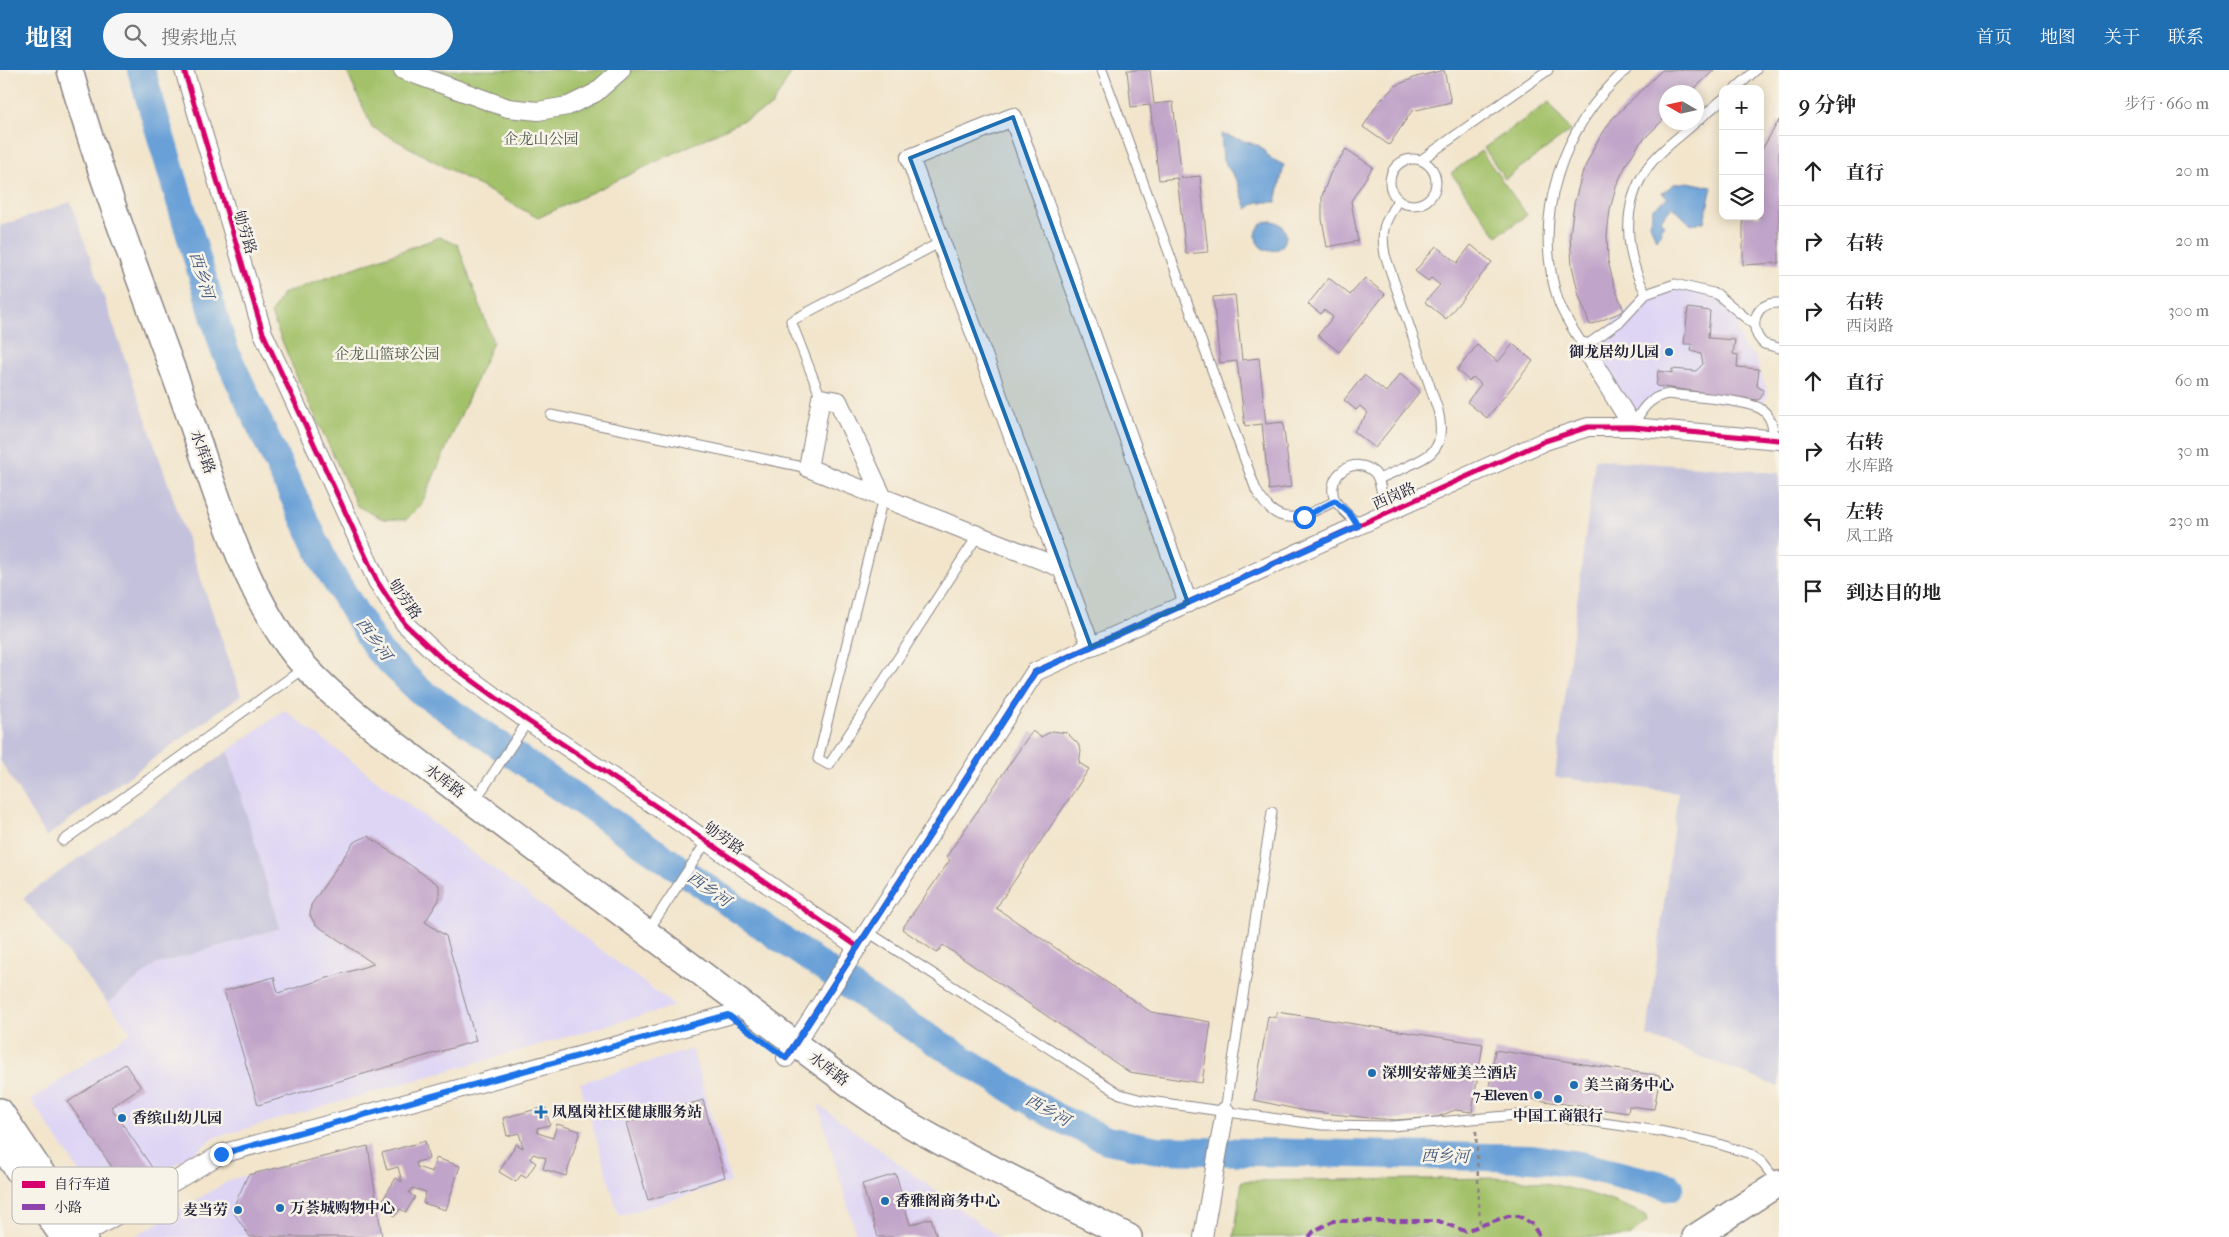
<!DOCTYPE html>
<html lang="zh">
<meta charset="utf-8">
<style>
:root{--surface:#fff;--page:#f6f6f6;--text:#222;--muted:#767676;--line:#e0e0e0;--accent:#1f6fb2}
body{margin:0;font-family:"IM FELL French Canon","Noto Serif SC",serif;background:var(--page);color:var(--text)}
.controls{position:absolute;right:15px;top:15px;display:grid;overflow:hidden;border-radius:10px;box-shadow:0 2px 12px #0003}
.controls button{width:45px;height:45px;display:grid;place-items:center;padding:0;border:0;border-bottom:1px solid var(--line);background:var(--surface);color:var(--text);font:25px sans-serif}
.compass{position:absolute;left:1659px;top:15px;width:45px;height:45px;border-radius:50%;background:var(--surface);box-shadow:0 2px 12px #0003;rotate:279deg}
.stop{position:absolute;width:15px;height:15px;margin:-11px;border:4px solid #1a73e8;border-radius:50%;background:#fff}
.stop.end{background:#1a73e8;border-color:#fff;box-shadow:0 1px 5px #0008}
.list{margin:0;padding:0;list-style:none}
h2{display:flex;justify-content:space-between;align-items:center;height:65px;margin:0;padding:0 20px;font-size:21px}
h2 small{font-size:16px;font-weight:400;color:var(--muted)}
.list li{display:grid;grid-template-columns:32px 1fr auto;gap:15px;align-items:center;box-sizing:border-box;height:70px;padding:0 20px;border-top:1px solid var(--line)}
.list b{display:block;font-size:19px;white-space:nowrap}
.list p{margin:0;font-size:16px;white-space:nowrap;color:var(--muted)}
.list em{font-size:16px;font-style:normal;color:var(--muted)}
.icon{flex:none;width:28px;height:28px;fill:none;stroke:currentColor;stroke-width:2;stroke-linecap:round;stroke-linejoin:round}
.map{position:relative;flex:none;width:1779px;height:1167px;overflow:hidden}
header{display:flex;align-items:center;gap:30px;box-sizing:border-box;height:70px;padding:0 25px;background:var(--accent);color:#fff}
header strong{font-size:24px}
nav{display:flex;gap:28px;margin-inline-start:auto;font-size:18px}
.search{width:350px;height:45px;background:var(--page);display:flex;align-items:center;gap:12px;box-sizing:border-box;padding:0 18px;border-radius:28px;color:var(--muted);font-size:19px}
main{display:flex}
aside{flex:1;background:var(--surface)}
.map>svg:first-child{display:block}
.built{fill:#ded5f5}
.industrial{fill:#c3c1db}
.green{fill:#a3c169;stroke:#627252}
.water{fill:#69a0d7;stroke:#466189}
.lines{fill:none;stroke-linecap:round;stroke-linejoin:round}
.river{stroke:#69a0d7;stroke-width:28}
.building{fill:#c1a4c9}
.lane-casing{stroke:#8a8484;stroke-width:11}
.street-casing{stroke:#8a8484;stroke-width:20}
.secondary-casing{stroke:#8a8484;stroke-width:28}
.path{stroke:#8a8484;stroke-width:2.5;stroke-dasharray:4 4;stroke-linecap:butt}
.lane{stroke:#fff;stroke-width:9}
.street{stroke:#fff;stroke-width:18}
.secondary{stroke:#fff;stroke-width:25}
.quiet{stroke:#8e44ad;stroke-width:4;stroke-dasharray:8 4;stroke-linecap:butt}
.cycleway-casing{stroke:#f7f3e8;stroke-width:8}
.cycleway{stroke:#d6006c;stroke-width:5}
.route{stroke:#1a73e8;stroke-width:6}
.marked{fill:#1f6fb2;fill-opacity:0.2;stroke:#1f6fb2;stroke-width:4;stroke-linejoin:round}
.poi-dot{fill:#1f6fb2;stroke:#f7f3e8;stroke-width:2}
.labels{text-anchor:middle;dominant-baseline:central;stroke-width:5;stroke-linejoin:round;paint-order:stroke}
.park-label{font-size:15px;fill:#4f5a4b;stroke:#f7f3e8}
.street-label{font-size:15px;fill:#22223b;stroke:#f7f3e8}
.poi-label{font-size:15px;font-weight:bold;fill:#22223b;stroke:#f7f3e8;text-anchor:start}
.water-label{font-size:16px;font-style:italic;fill:#3e5479;stroke:#f7f3e8}
.key{fill:#f7f3e8;stroke:#b7b4b4;stroke-width:1}
.key-label{font-size:14px;fill:#22223b}
</style>
<header>
<strong>地图</strong>
<div class="search"><svg class="icon" aria-label="search" viewBox="0 0 24 24"><circle cx="10" cy="10" r="6"/><path d="M15 15l6 6"/></svg>搜索地点</div>
<nav><a>首页</a><a>地图</a><a>关于</a><a>联系</a></nav>
</header>
<main>
<div class="map">
<svg width="1779" height="1167" viewBox="0 0 1779 1167">
<rect width="100%" height="100%" fill="#f7f3e8"/>
<filter id="ink" filterUnits="userSpaceOnUse"><feTurbulence type="fractalNoise" baseFrequency=".02" numOctaves="2"/><feDisplacementMap in="SourceGraphic" scale="10" xChannelSelector="R" yChannelSelector="G"/><feConvolveMatrix kernelMatrix="1 2 1 2 8 2 1 2 1" color-interpolation-filters="sRGB"/></filter>
<filter id="wash" filterUnits="userSpaceOnUse"><feTurbulence type="fractalNoise" baseFrequency=".0096" numOctaves="4" result="noise"/><feDisplacementMap in="SourceGraphic" scale="20" xChannelSelector="R" yChannelSelector="G"/><feGaussianBlur stdDeviation="1.12" result="paint"/><feColorMatrix in="noise" values="0 0 0 0 0 0 0 0 0 0 0 0 0 0 0 0 0 1.4 0 .05"/><feComposite in="paint" operator="in"/></filter>
<g filter="url(#wash)">
<rect width="100%" height="100%" fill="#f2e5cc"/>
<g class="built">
<path d="M1675,214L1717,224L1740,243L1738,260L1744,278L1755,286L1768,324L1761,339L1668,324L1639,343L1633,340L1615,314L1584,277L1646,224Z"/>
<path d="M284,640L675,936L216,1067L107,1142L31,1030L131,962L108,933L155,895L280,858L228,681Z"/>
<path d="M692,979L731,1112L619,1146L580,1013Z"/>
<path d="M818,1034L998,1167H857Z"/>
<path d="M368,1076L382,1167H134L232,1109Z"/>
</g>
<g class="industrial">
<path d="M71,132L241,625L46,767L0,690V156Z"/>
<path d="M1595,389L1779,403V1017L1647,966L1678,723L1555,707Z"/>
<path d="M228,681L280,858L155,895L108,933L23,828Z"/>
</g>
<g class="green">
<path d="M346,0H793L771,37L538,148L372,57Z"/>
<path d="M1549,32L1570,61L1505,109L1484,78Z"/>
<path d="M1481,81L1527,145L1497,166L1451,103Z"/>
<path d="M440,167L458,175L493,272L421,435L406,450L383,449L357,436L297,307L271,244L282,224Z"/>
<path d="M1509,1108C1556,1113 1605,1125 1647,1146L1648,1151L1627,1167H1234L1242,1111Z"/>
</g>
<g class="water">
<path d="M1221,64L1260,76L1270,88L1284,95L1276,132H1257L1247,139L1237,111L1223,90Z"/>
<path d="M1688,112L1712,117L1704,152L1690,154L1672,136L1661,150L1664,155L1660,160L1662,163L1656,170L1650,154L1653,138L1668,128L1662,123L1674,114Z"/>
<circle cx="1271" cy="166" r="15"/>
</g>
<g class="lines">
<path class="river" d="M141,0L224,279L326,495L378,580L419,620L885,940L1056,1047L1107,1070L1158,1080L1532,1088L1579,1095L1670,1117"/>
</g>
<g id="blocks">
<g class="building">
<path d="M1127,0H1150L1154,34L1173,32L1182,108L1200,106L1208,182L1186,184L1177,108L1159,110L1150,35L1131,37Z"/>
<path d="M1444,0L1451,32L1412,41L1389,75L1363,57L1378,33L1395,16L1416,7Z"/>
<path d="M1662,0H1714L1691,22H1666V47L1640,73L1627,93L1616,116L1610,140L1607,165L1608,191L1614,215L1624,241L1590,255L1579,226L1572,196L1570,165L1574,134L1582,104L1595,75L1612,49Z"/>
<path d="M1779,50V193L1743,195V146H1760V83Z"/>
<path d="M1346,79L1373,97L1351,131L1358,171L1327,177L1322,149V126L1330,104Z"/>
<path d="M1471,175L1492,192L1446,249L1425,232L1440,215L1431,208L1428,211L1415,201L1436,176L1457,193Z"/>
<path d="M1329,208L1350,225L1365,208L1385,224L1339,282L1318,265L1333,247L1324,240L1321,244L1308,234Z"/>
<path d="M1235,225L1242,290L1259,288L1266,354L1283,352L1291,417L1269,420L1262,354L1245,356L1237,291L1220,293L1213,227Z"/>
<path d="M1688,238L1710,241L1708,268L1735,270L1733,284L1738,285L1737,297L1759,299L1757,316L1763,320L1761,328L1757,330L1656,316L1658,301L1672,303V299L1696,301L1703,294L1701,284L1691,281L1692,274H1684Z"/>
<path d="M1513,274L1533,291L1487,348L1467,332L1481,314L1473,307L1469,311L1457,300L1477,275L1498,292Z"/>
<path d="M1400,304L1420,321L1375,378L1354,361L1368,343L1360,336L1356,340L1344,330L1364,305L1386,322Z"/>
<path d="M1032,661L1041,667L1052,661L1067,663L1078,674L1081,681L1079,693L1089,699L996,838L1151,942L1211,952L1202,1013L1129,1002L943,875L937,883L902,859L950,790L946,787Z"/>
<path d="M368,766L439,815V830L425,852L446,866L476,971L258,1035L224,921L274,907L278,923L374,894L315,854L310,845L311,835L354,772Z"/>
<path d="M1277,942L1483,974L1472,1042L1455,1040L1437,1047L1396,1050L1370,1048L1305,1041L1254,1030L1268,946L1276,948Z"/>
<path d="M1495,980L1660,1006L1654,1039L1629,1036L1628,1043L1488,1023Z"/>
<path d="M125,994L141,1017L111,1037L153,1099L126,1118L68,1032Z"/>
<path d="M703,1030L725,1107L648,1130L626,1053Z"/>
<path d="M545,1037L550,1055L537,1058L538,1063L553,1068L557,1054L580,1061L566,1106L543,1099L546,1088L533,1084L530,1089L536,1093L526,1108L521,1105L516,1112L499,1102L516,1074L523,1078L519,1063L507,1066L503,1048Z"/>
<path d="M425,1071L429,1089L416,1092L417,1097L432,1102L436,1088L460,1096L446,1140L423,1133L426,1122L412,1118L409,1123L415,1127L406,1142L400,1139L395,1146L379,1136L396,1108L402,1112L398,1097L387,1100L382,1083Z"/>
<path d="M368,1076L382,1167H250L232,1140L248,1105Z"/>
<path d="M896,1104L910,1155L931,1148L937,1167H878L862,1114Z"/>
</g>
</g>
</g>
<g filter="url(#ink)">
<use href="#blocks" fill-opacity="0" stroke="#8a8484" stroke-width="1"/>
<g class="lines">
<g class="lane-casing">
<g id="lane">
<path d="M1102,0L1256,420C1278,461 1302,448 1335,431"/>
<path d="M1626,0C1562,57 1531,146 1558,230C1563,246 1575,262 1584,277L1622,250L1646,224L1675,214L1717,224L1753,254"/>
<path d="M1735,19L1756,0"/>
<path d="M1696,52L1723,29"/>
<circle cx="1413" cy="112" r="23"/>
<path d="M1421,90L1548,0"/>
<path d="M1646,224C1625,184 1620,136 1648,97C1661,79 1680,67 1696,52"/>
<path d="M1779,233C1754,231 1747,259 1764,274L1779,278"/>
<path d="M821,328L791,251L941,172"/>
<path d="M551,345L808,398"/>
<path d="M1633,357C1640,341 1649,327 1668,324C1689,327 1745,329 1761,339C1772,346 1773,358 1774,370"/>
<path d="M1379,409C1391,403 1424,391 1432,382C1443,372 1441,353 1438,340L1385,185C1380,158 1385,152 1398,130"/>
<path d="M883,428L818,689L829,695L978,465"/>
<path d="M1358,456C1352,447 1339,438 1335,430C1324,406 1355,383 1375,403C1381,410 1383,432 1386,443"/>
<path d="M474,732L528,651"/>
<path d="M63,771L304,598"/>
<path d="M648,861L707,771"/>
<path d="M868,862L1120,1024L1142,1030L1322,1055L1392,1056L1529,1044L1547,1045L1659,1061L1712,1072L1751,1084L1760,1090L1778,1113"/>
<path d="M1225,1041L1272,742"/>
</g>
</g>
<g class="street-casing">
<g id="street">
<path d="M184,0L263,263L377,511L405,554L440,587L528,651L675,749L858,877"/>
<path d="M403,0L508,38L538,41L568,36L595,23L621,0"/>
<path d="M1584,277L1633,357"/>
<path d="M883,428L838,331L821,328L808,398L1061,498"/>
<path d="M1091,577L910,88L1013,47L1188,533"/>
<path d="M786,988L1035,602L1545,371L1588,357H1633L1779,370"/>
<path d="M83,1165L221,1084L728,945"/>
<path d="M1203,1167L1225,1041"/>
</g>
</g>
<g class="secondary-casing">
<g id="secondary">
<path d="M70,0C101,112 145,222 184,331C214,413 237,505 289,577C311,607 341,632 370,655L857,1020L903,1051L946,1075L1129,1167"/>
<path d="M0,1041L85,1167"/>
<path d="M0,1074L63,1167"/>
<path d="M1695,1167L1779,1113"/>
</g>
</g>
<path class="path" d="M1476,1061L1480,1157"/>
<use href="#lane" class="lane"/>
<use href="#street" class="street"/>
<use href="#secondary" class="secondary"/>
<path class="quiet" d="M1309,1167L1314,1161L1333,1151H1438L1465,1161L1508,1146H1519L1532,1154L1540,1167"/>
<g class="cycleway-casing">
<g id="cycleway">
<path d="M184,0L263,263L377,511L405,554L440,587L528,651L675,749L858,877"/>
<path d="M786,988L1035,602L1545,371L1588,357H1633L1779,370"/>
</g>
</g>
<use href="#cycleway" class="cycleway"/>
</g>
</g>
<g class="lines" filter="url(#ink)">
<path class="route" d="M221,1084L728,945L786,988L1035,602L1358,456L1350,444L1335,431L1304,447"/>
</g>
<path class="marked" d="M1013,47L1188,533L1091,577L910,88Z"/>
<g class="poi-dot">
<circle cx="1669" cy="282" r="5"/>
<circle cx="1372" cy="1003" r="5"/>
<circle cx="1574" cy="1015" r="5"/>
<circle cx="1538" cy="1025" r="5"/>
<circle cx="1558" cy="1029" r="5"/>
<path d="M538.5 1034.5h5v5h5v5h-5v5h-5v-5h-5v-5h5z"/>
<circle cx="122" cy="1048" r="5"/>
<circle cx="885" cy="1131" r="5"/>
<circle cx="280" cy="1138" r="5"/>
<circle cx="238" cy="1140" r="5"/>
</g>
<g class="labels">
<g class="park-label">
<text x="541" y="69">企龙山公园</text>
<text x="387" y="284">企龙山篮球公园</text>
</g>
<g class="street-label">
<text transform="translate(245 162) rotate(73)">劬劳路</text>
<text transform="translate(203 382) rotate(70)">水库路</text>
<text transform="translate(1394 426) rotate(-24)">西岗路</text>
<text transform="translate(405 529) rotate(55)">劬劳路</text>
<text transform="translate(445 711) rotate(37)">水库路</text>
<text transform="translate(724 768) rotate(35)">劬劳路</text>
<text transform="translate(829 999) rotate(37)">水库路</text>
</g>
<g class="poi-label">
<text x="1659" y="282" text-anchor="end">御龙居幼儿园</text>
<text x="1382" y="1003">深圳安蒂娅美兰酒店</text>
<text x="1584" y="1015">美兰商务中心</text>
<text x="1528" y="1025" text-anchor="end">7-Eleven</text>
<text x="552" y="1042">凤凰岗社区健康服务站</text>
<text x="1558" y="1046" text-anchor="middle">中国工商银行</text>
<text x="132" y="1048">香缤山幼儿园</text>
<text x="895" y="1131">香雅阁商务中心</text>
<text x="290" y="1138">万荟城购物中心</text>
<text x="228" y="1140" text-anchor="end">麦当劳</text>
</g>
<g class="water-label">
<text transform="translate(202 205) rotate(73)">西乡河</text>
<text transform="translate(374 569) rotate(54)">西乡河</text>
<text transform="translate(709 819) rotate(35)">西乡河</text>
<text transform="translate(1048 1040) rotate(29)">西乡河</text>
<text transform="translate(1445 1086) rotate(1)">西乡河</text>
</g>
</g>
<rect x="12" y="1097" width="166" height="57" rx="8" class="key"/>
<rect x="22" y="1111" width="23" height="7" fill="#d6006c"/>
<rect x="22" y="1134" width="23" height="6" fill="#8e44ad"/>
<g class="key-label">
<text x="54" y="1119">自行车道</text>
<text x="54" y="1142">小路</text>
</g>
</svg>
<div class="controls">
<button>+</button>
<button>−</button>
<button><svg class="icon" aria-label="layers" viewBox="0 0 24 24"><path d="M12 4l9 5-9 5-9-5zM3 14l9 5 9-5"/></svg></button>
</div>
<svg class="compass" viewBox="-18 -18 36 36"><path d="M0-13l5 13h-10z" fill="#e53935"/><path d="M0 13l5-13h-10z" fill="#767676"/></svg>
<div class="stop" style="left:1304px;top:447px"></div>
<div class="stop end" style="left:221px;top:1084px"></div>
</div>
<aside>
<h2>9 分钟<small>步行 · 660 m</small></h2>
<ul class="list">
<li><svg class="icon" aria-label="ahead" viewBox="0 0 24 24"><path d="M12 20V5M6 11l6-6 6 6"/></svg><div><b>直行</b></div><em>20 m</em></li>
<li><svg class="icon" aria-label="right" viewBox="0 0 24 24"><path d="M7 20v-9h11M14 6l5 5-5 5"/></svg><div><b>右转</b></div><em>20 m</em></li>
<li><svg class="icon" aria-label="right" viewBox="0 0 24 24"><path d="M7 20v-9h11M14 6l5 5-5 5"/></svg><div><b>右转</b><p>西岗路</p></div><em>300 m</em></li>
<li><svg class="icon" aria-label="ahead" viewBox="0 0 24 24"><path d="M12 20V5M6 11l6-6 6 6"/></svg><div><b>直行</b></div><em>60 m</em></li>
<li><svg class="icon" aria-label="right" viewBox="0 0 24 24"><path d="M7 20v-9h11M14 6l5 5-5 5"/></svg><div><b>右转</b><p>水库路</p></div><em>30 m</em></li>
<li><svg class="icon" aria-label="left" viewBox="0 0 24 24"><path d="M17 20v-9H6M10 6l-5 5 5 5"/></svg><div><b>左转</b><p>凤工路</p></div><em>230 m</em></li>
<li><svg class="icon" aria-label="arrive" viewBox="0 0 24 24"><path d="M6 21V4h12l-3 4 3 4H6"/></svg><div><b>到达目的地</b></div></li>
</ul>
</aside>
</main>
